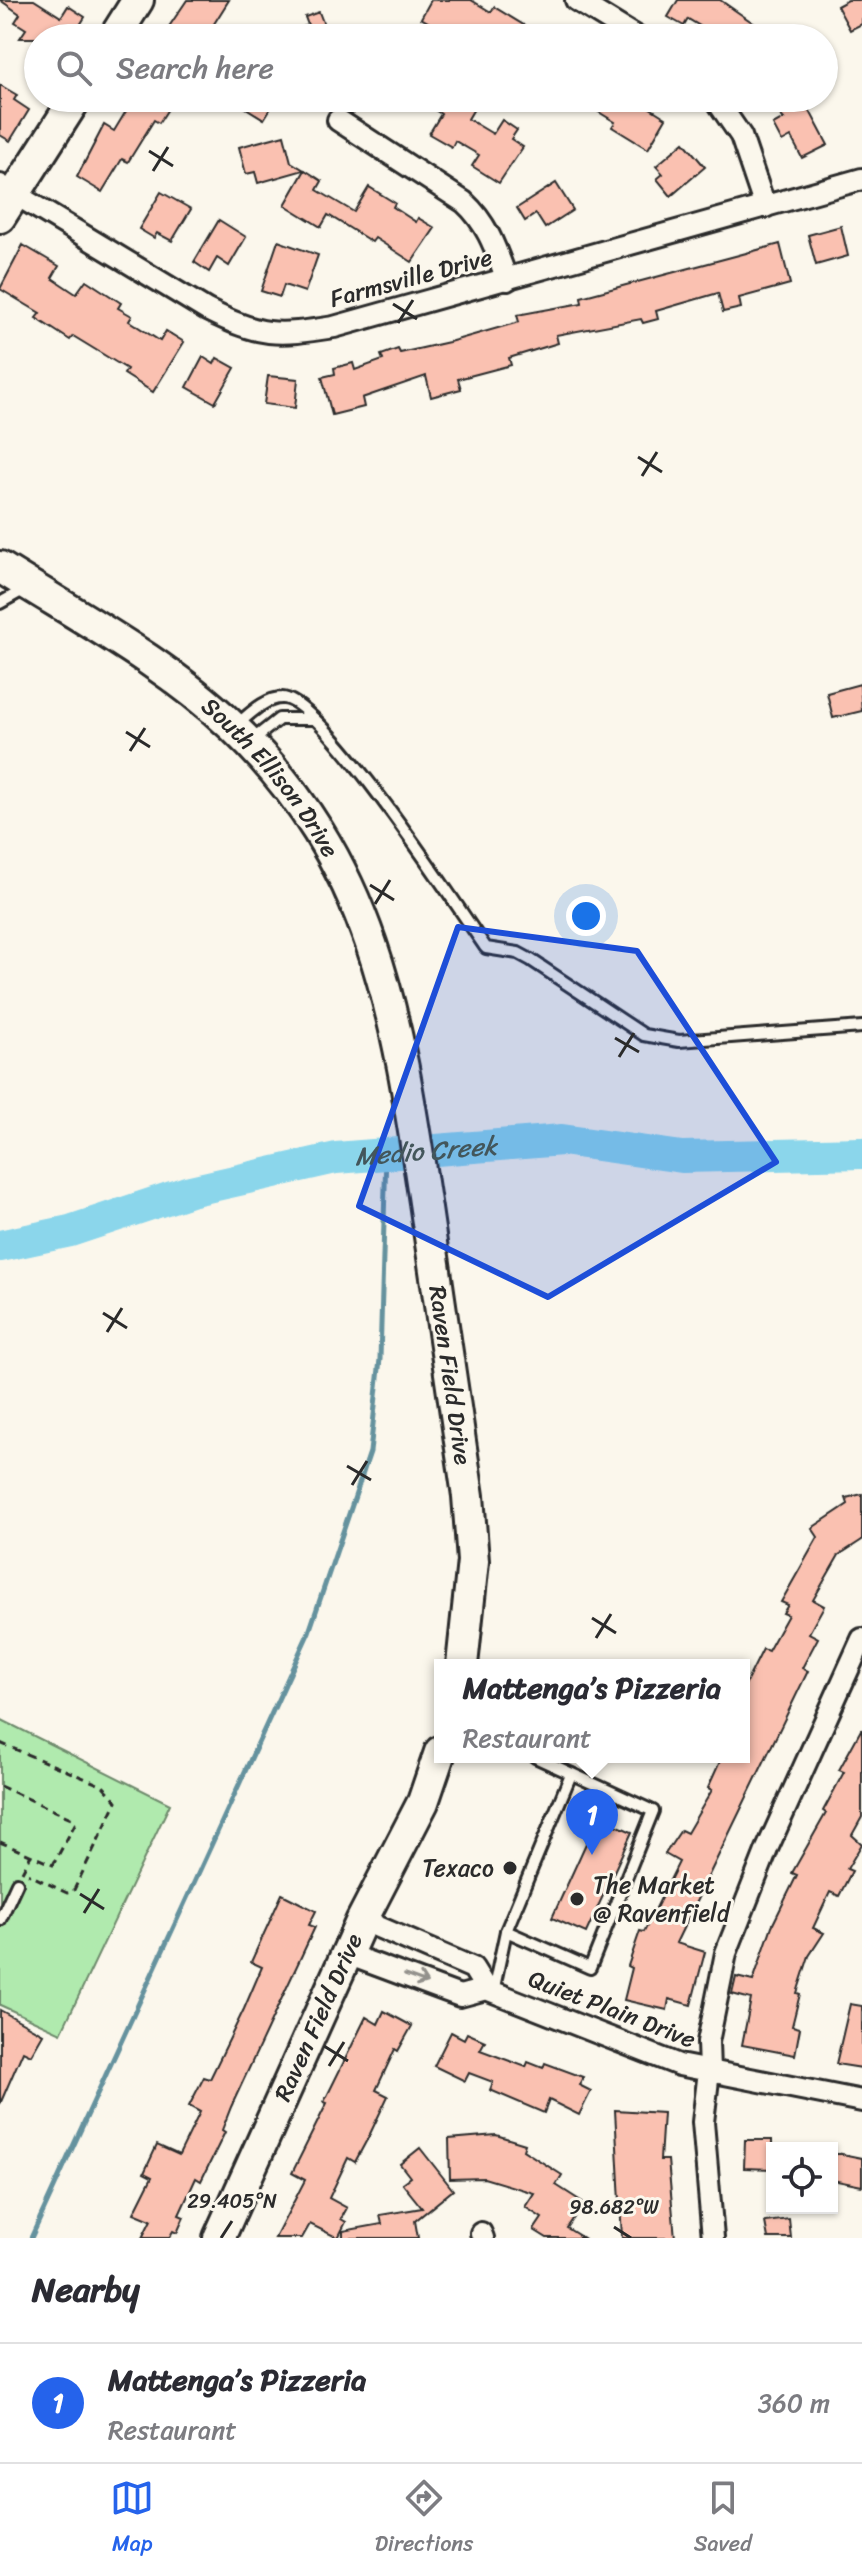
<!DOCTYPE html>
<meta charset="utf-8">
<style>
:root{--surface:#fff;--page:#f2f2f3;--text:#2b2b33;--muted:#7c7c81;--line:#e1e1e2;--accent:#2563eb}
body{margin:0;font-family:Sriracha,sans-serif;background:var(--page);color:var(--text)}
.controls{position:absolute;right:24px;bottom:24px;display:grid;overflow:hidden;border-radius:0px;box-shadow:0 2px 6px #0004}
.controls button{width:72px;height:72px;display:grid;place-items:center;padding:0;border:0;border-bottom:2px solid var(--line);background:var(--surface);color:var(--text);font:40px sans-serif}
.you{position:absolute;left:586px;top:916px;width:28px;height:28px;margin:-20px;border:6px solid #fff;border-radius:50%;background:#1a73e8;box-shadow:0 0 0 12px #1a73e833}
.badge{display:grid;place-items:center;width:52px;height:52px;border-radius:50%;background:var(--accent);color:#fff;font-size:26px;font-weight:700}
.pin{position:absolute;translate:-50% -66px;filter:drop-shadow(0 2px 4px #0008)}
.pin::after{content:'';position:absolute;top:42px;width:28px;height:24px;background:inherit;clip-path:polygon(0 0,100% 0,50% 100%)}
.popup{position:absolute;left:434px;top:1659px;width:316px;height:104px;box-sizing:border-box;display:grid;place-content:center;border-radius:0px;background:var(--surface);filter:drop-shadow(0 2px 6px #0005);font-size:26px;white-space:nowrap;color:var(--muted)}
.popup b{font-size:30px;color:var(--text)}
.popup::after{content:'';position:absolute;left:50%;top:100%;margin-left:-16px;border:16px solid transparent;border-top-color:var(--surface)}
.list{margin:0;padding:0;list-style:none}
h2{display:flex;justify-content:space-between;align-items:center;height:104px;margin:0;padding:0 32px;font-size:34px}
h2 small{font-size:26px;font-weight:400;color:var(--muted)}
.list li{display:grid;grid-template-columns:52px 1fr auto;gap:24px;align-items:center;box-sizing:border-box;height:120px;padding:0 32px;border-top:2px solid var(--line)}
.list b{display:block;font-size:30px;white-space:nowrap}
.list p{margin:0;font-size:26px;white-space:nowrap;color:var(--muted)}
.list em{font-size:26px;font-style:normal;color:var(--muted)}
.icon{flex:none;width:44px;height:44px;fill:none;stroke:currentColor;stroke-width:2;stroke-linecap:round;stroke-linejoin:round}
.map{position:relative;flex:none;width:862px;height:2238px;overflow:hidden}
.search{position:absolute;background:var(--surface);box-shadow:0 2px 6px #0004;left:24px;right:24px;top:24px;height:88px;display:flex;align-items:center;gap:20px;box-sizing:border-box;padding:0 28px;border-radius:44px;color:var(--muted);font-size:30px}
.sheet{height:224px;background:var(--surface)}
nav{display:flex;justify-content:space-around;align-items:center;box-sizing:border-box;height:112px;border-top:2px solid var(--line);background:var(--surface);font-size:22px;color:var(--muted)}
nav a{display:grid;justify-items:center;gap:4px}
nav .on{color:var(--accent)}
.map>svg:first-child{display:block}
.green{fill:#b0eaae;stroke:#6e8a6c;stroke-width:2}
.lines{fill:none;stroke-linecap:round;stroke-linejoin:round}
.stream{stroke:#65929e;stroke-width:5}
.river{stroke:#8bd6eb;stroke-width:32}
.building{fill:#fac1b1;stroke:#2b2b2b;stroke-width:2}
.lane-casing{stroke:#2b2b2b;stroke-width:16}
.street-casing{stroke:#2b2b2b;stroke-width:26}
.secondary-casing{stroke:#2b2b2b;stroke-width:36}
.path{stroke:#2b2b2b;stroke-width:3;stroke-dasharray:8 6;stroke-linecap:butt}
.lane{stroke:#fbf7ec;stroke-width:10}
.street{stroke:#fbf7ec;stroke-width:20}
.secondary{stroke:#fbf7ec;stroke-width:30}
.oneway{stroke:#93918c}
.marked{fill:#1d4ed8;fill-opacity:0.2;stroke:#1d4ed8;stroke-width:6;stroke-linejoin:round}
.ticks{fill:none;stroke:#2b2b2b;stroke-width:3}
.poi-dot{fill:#2b2b2b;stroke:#fbf7ec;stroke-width:3}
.labels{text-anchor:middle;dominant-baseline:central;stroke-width:6;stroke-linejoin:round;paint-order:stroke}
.street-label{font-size:24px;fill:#2b2b2b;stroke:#fbf7ec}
.poi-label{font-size:24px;fill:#2b2b2b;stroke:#fbf7ec;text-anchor:end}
.water-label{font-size:26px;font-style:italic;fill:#43565b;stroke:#fbf7ec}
.ticks-label{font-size:20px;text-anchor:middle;fill:#2b2b2b;stroke:#fbf7ec;stroke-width:6;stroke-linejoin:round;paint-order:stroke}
</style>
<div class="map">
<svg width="862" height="2238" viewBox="0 0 862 2238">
<rect width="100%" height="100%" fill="#fbf7ec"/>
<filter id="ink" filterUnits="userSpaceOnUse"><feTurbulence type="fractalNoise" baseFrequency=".0125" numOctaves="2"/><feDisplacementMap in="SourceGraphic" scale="16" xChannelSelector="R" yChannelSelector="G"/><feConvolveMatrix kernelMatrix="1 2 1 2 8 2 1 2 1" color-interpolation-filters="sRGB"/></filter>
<g filter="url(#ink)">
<path class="green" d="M0,1719L170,1804L61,2033L0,2005Z"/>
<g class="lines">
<path class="stream" d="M31,2238L309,1632L370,1452L380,1359L386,1153"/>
<path class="river" id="s1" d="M0,1246L70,1231L190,1191L336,1158L562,1140L682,1157L862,1153"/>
</g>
<g class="building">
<path d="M0,0H34L61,17L68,6L85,17L72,38H20L26,29L15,22L20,14Z"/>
<path d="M187,0H229L205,38H177L166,31Z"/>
<path d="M431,0H471L491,12L494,7L545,38H456L421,18Z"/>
<path d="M678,0H720L762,29L756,38H720L688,19L684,26L668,17Z"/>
<path d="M848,0H862V24L850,30L837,6Z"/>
<path d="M319,12L329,38H277L308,25L305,17Z"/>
<path d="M0,85L17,95L14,100L29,110L10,141L0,135Z"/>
<path d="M134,98H175L159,123L154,120L128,162L122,159L102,192L77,177L104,125L114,131Z"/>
<path d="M230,98H277L264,119Z"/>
<path d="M416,98H460L475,107L468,119L493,134L502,120L517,130L511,139L523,147L499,183L472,166L479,155L455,141L452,147L429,134L441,114Z"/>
<path d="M576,98H652L647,106L666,118L648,149L612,127L615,122Z"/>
<path d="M764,98H803L828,145L802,158L791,137L782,142L773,125L784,119Z"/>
<path d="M284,135L291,162L304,170L258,183L255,172L246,174L239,147Z"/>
<path d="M684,142L705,167L671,196L657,179L663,174L656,166Z"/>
<path d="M305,170L322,181L317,190L354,212L369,187L395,203L393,207L416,222L418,218L435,228L412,262L375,238L372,242L328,215L321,227L285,205Z"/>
<path d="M556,183L573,210L545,228L536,214L525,221L517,208Z"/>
<path d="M161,192L191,209L172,241L157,233L154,238L139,229Z"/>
<path d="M219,220L246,237L229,266L217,258L209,272L194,262Z"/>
<path d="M841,226L848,256L816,265L808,235Z"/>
<path d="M278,241L318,255L305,292L284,285L280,297L261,291Z"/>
<path d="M780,244L790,284L739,298L741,308L723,312L718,293L656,311L658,319L643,323L641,319L556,335L558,343L509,358L511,365L458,379L461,389L431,397L426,376L362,398L364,407L332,415L322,377L335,374L334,368L353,363L355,370L383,360L381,355L398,349L400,353L449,342L519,322L517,315L582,303L581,297Z"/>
<path d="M23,245L59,266L52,278L76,294L86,280L121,303L118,308L132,316L129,321L160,341L166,331L184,342L153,392L124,374L127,369L73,336L70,340L36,318L40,313L0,289Z"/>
<path d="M203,357L214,364L217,358L235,368L215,403L187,387Z"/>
<path d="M268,376L298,379L295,408L264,404Z"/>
<path d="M860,684L862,711L833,718L827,693Z"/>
<path d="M862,1494V1540L839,1555L813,1600L824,1606L809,1633L818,1638L802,1668L808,1671L676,1943L705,1952L691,2005L669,1999L667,2010L624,2000L632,1968L628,1966L640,1931L644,1932L679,1862L665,1854L681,1830L687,1833L712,1790L708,1788L722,1757H744V1687L763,1649L768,1651L788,1615L783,1613L788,1605L781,1602L818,1537L812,1528L848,1504L846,1498Z"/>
<path d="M862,1728V1817L852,1835L862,1844L847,1869L852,1871L839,1896L830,1892L813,1928L824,1933L809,1956L797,1993L800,1994L792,2026L800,2028L795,2055L742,2045L751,1999L732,1994L736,1977L753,1981L772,1926L797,1875L792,1873L826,1813L823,1811L844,1772L839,1770Z"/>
<path d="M598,1817L632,1832L586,1933L552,1918Z"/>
<path d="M282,1894L316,1911L309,1925L315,1927L231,2107L222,2130L225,2132L201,2181L196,2178L179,2215L184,2217L177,2233L173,2231L169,2238H142L151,2220L134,2213L152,2177L144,2173L157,2145L179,2155L200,2112L189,2106L204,2077L210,2079L244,2009L262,1967L251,1962Z"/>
<path d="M850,2004L862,2006V2068L836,2064Z"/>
<path d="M0,2010L43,2034L31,2055L23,2051L0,2104Z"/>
<path d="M384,2011L412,2026L398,2051L395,2049L376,2090L388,2096L369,2136L355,2162L348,2158L329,2198L347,2208L341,2219L346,2222L338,2238L310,2224L302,2238H275L305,2180L292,2173L327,2103L324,2102L366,2017L378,2024Z"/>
<path d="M451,2032L464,2039L467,2033L485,2041L480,2050L526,2067L528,2062L543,2068L545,2063L583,2077L579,2085L591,2091L579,2115L549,2100L544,2113L490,2090L493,2082L469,2073L465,2081L434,2066Z"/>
<path d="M615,2110L663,2113L660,2160H668L675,2238H622Z"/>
<path d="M496,2135L525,2144L523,2150L562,2175L556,2185L584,2203L567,2228L583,2238H547L534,2230L542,2218L525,2207L534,2193L484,2178L450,2179L449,2139Z"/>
<path d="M745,2140H772V2169L744,2168Z"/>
<path d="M420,2148L453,2190L415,2221L418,2238H343V2231L382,2224L380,2215L422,2208L402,2183L410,2177L400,2164Z"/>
<path d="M832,2152L862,2158V2186L832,2180Z"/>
<path d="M789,2219L791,2238H768L765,2222Z"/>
</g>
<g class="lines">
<g class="lane-casing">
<g id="lane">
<path d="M0,603L25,589"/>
<path d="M235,726C248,716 264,698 282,698C321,697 458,908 486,948L518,953L531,960L644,1035L679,1041L862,1027"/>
<path d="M250,742L279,719H314"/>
<path d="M0,1920L17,1883"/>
<path d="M506,1931L571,1774"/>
<path d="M493,1992L506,1931L590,1968L653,1811L535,1757"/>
</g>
</g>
<g class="street-casing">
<g id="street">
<path d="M576,0L638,38"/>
<path d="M715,98L741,136L765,207"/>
<path d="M338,120L464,202C488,224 496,250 507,280"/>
<path d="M0,185L207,310C261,337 276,336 334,327L862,179"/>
<path d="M362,1920L473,1968L486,1989"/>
<path d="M347,1954L460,1996L486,1989L679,2065L862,2101"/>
<path d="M481,2233L483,2238"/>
<path d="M713,2238L703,2122L709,2071L708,2042L726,1953L767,1849L862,1639"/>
</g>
</g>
<g class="secondary-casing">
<g id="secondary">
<path d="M114,38L138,0"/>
<path d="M0,217L76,98"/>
<path id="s2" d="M0,567C79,617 165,662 233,727C377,864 398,1023 426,1209C440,1305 454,1400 468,1496L473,1561L462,1665"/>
<path id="s3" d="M219,2238L362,1920L423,1802L440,1752"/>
</g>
</g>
<g class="path">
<path d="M0,1743L103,1786L117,1801L73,1892L67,1893L28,1874"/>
<path d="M0,1786L71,1818L75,1824L53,1865L0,1842"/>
<path d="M22,1872L31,1855"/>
</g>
<use href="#lane" class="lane"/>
<use href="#street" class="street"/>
<use href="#secondary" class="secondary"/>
</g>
<defs><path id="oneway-shaft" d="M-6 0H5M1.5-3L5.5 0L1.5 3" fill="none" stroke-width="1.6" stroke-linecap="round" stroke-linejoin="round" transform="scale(2)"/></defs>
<use class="oneway" href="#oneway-shaft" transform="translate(416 1979) rotate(20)"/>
</g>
<path class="marked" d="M458,927L637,951L776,1162L548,1297L359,1206Z"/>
<path class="ticks" d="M149,151L173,166M153,171L168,147M393,304L417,319M398,323L413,300M638,457L662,472M642,476L657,452M126,732L150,747M130,751L145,728M370,885L394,900M375,904L390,880M615,1038L639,1052M619,1057L634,1033M103,1313L127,1328M107,1332L122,1308M347,1466L371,1480M352,1485L367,1461M592,1618L616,1633M596,1638L611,1614M80,1894L104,1909M84,1913L99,1889M324,2046L348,2061M329,2066L344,2042M614,2227L631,2238M221,2238L232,2221"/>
<g class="poi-dot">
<circle cx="510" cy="1868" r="8"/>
<circle cx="577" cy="1899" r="8"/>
</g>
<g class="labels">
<g class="street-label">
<text transform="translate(411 278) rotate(-15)">Farmsville Drive</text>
<text stroke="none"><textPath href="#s2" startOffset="346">South Ellison Drive</textPath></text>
<text stroke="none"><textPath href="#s2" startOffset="982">Raven Field Drive</textPath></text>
<text transform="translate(612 2009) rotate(21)">Quiet Plain Drive</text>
<text stroke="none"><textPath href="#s3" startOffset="242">Raven Field Drive</textPath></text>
</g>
<g class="poi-label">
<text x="494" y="1868">Texaco</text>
<text x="593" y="1885" text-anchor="start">The Market<tspan x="593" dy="28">@ Ravenfield</tspan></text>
</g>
<g class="water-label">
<text stroke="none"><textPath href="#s1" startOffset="438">Medio Creek</textPath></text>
</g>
</g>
<g class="ticks-label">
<text x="232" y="2208">29.405°N</text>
<text x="614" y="2214">98.682°W</text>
</g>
</svg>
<div class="controls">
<button><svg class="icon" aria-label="locate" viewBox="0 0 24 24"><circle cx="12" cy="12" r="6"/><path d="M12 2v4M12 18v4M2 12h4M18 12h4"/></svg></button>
</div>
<div class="you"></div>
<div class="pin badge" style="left:592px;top:1855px">1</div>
<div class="popup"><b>Mattenga’s Pizzeria</b>Restaurant</div>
<div class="search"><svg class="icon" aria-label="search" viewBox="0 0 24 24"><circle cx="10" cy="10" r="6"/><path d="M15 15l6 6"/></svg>Search here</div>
</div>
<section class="sheet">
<h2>Nearby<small></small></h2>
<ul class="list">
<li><span class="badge">1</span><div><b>Mattenga’s Pizzeria</b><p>Restaurant</p></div><em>360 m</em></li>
</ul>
</section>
<nav>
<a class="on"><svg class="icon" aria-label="map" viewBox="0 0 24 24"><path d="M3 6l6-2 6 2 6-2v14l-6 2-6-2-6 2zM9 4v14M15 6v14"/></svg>Map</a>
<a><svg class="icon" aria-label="directions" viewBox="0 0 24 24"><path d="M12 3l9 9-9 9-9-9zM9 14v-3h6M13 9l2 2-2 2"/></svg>Directions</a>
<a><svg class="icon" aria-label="saved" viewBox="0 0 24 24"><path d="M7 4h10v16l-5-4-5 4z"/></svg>Saved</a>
</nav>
